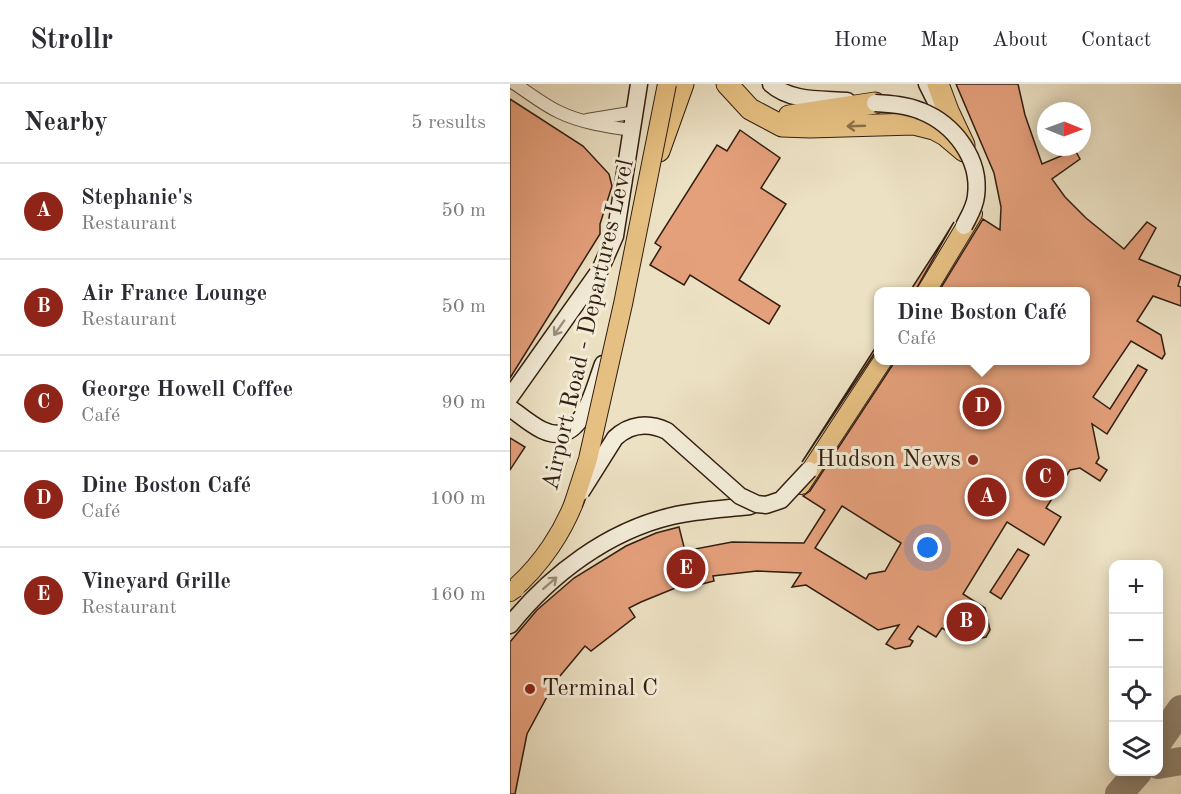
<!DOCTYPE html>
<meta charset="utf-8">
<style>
:root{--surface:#fff;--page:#f2f2f3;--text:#2b2b33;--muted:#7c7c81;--line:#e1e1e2;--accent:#8f2418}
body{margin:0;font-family:"Old Standard TT",serif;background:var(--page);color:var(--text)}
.controls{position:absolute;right:18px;bottom:18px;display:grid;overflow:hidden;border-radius:12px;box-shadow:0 3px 15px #0003}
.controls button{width:54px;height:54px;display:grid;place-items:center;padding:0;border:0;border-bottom:2px solid var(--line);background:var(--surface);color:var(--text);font:30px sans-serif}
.compass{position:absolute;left:527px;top:18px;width:54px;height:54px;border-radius:50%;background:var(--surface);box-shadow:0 3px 15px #0003;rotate:91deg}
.you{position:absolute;left:418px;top:464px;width:21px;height:21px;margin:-15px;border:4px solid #fff;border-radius:50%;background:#1a73e8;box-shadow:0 0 0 9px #1a73e833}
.badge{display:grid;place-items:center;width:39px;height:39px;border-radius:50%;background:var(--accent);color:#fff;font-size:20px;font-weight:700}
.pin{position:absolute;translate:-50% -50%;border:3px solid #fff;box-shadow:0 2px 6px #0006}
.popup{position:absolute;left:364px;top:203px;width:216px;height:78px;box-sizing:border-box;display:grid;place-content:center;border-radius:12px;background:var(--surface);filter:drop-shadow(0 2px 4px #0005);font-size:20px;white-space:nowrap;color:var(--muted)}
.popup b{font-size:22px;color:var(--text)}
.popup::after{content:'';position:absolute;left:50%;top:100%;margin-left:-12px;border:12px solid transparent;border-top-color:var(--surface)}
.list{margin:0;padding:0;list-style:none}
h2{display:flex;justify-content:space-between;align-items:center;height:78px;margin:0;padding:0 24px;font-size:26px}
h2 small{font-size:20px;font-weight:400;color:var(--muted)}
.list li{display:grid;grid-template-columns:39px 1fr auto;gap:18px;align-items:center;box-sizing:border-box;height:96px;padding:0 24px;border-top:2px solid var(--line)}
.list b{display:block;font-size:22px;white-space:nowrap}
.list p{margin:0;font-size:20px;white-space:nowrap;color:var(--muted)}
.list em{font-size:20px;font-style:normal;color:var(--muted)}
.icon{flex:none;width:33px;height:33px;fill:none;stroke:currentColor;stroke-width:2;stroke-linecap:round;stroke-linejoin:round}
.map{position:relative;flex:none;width:671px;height:710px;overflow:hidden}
header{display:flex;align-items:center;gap:36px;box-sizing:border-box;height:84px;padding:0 30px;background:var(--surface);border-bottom:2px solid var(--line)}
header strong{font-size:28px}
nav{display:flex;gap:33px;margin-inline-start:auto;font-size:21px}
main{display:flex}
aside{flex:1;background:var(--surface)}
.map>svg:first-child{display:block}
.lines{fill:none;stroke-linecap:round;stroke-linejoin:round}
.taxiway{stroke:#8f806a;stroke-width:28}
.building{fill:#e49f7b;stroke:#321e10;stroke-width:1.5;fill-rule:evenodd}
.street-casing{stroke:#604f3d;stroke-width:14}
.secondary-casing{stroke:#321e10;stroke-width:19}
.primary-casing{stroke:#321e10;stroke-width:20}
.highway-casing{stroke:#321e10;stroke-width:23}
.street{stroke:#f3ecd8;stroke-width:12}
.secondary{stroke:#f3ecd8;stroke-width:16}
.primary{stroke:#e6c082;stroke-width:18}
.highway{stroke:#e6c082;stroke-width:21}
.secondary-bridge-casing{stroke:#321e10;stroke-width:19;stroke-linecap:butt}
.primary-bridge-casing{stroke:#321e10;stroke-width:20;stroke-linecap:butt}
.secondary-bridge{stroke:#f3ecd8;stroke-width:16}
.primary-bridge{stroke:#e6c082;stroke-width:18}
.oneway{stroke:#8c6f49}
.oneway2{stroke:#9c8f7e}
.poi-dot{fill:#8f2418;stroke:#f3ecd8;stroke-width:2}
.labels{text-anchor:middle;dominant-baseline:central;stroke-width:6;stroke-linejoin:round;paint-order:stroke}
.street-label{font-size:24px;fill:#321e10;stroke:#f3ecd8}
.poi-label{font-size:24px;fill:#321e10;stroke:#f3ecd8;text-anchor:end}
</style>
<header>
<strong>Strollr</strong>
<nav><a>Home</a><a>Map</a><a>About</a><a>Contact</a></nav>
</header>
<main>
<aside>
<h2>Nearby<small>5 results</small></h2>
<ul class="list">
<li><span class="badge">A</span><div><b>Stephanie's</b><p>Restaurant</p></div><em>50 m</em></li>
<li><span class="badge">B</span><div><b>Air France Lounge</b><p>Restaurant</p></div><em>50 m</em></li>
<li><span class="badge">C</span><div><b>George Howell Coffee</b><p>Café</p></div><em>90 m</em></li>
<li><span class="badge">D</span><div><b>Dine Boston Café</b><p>Café</p></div><em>100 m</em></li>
<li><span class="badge">E</span><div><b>Vineyard Grille</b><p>Restaurant</p></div><em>160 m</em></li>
</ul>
</aside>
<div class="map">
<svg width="671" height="710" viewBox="0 0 671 710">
<rect width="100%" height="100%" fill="#ece1c3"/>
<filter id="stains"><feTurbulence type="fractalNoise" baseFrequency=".00333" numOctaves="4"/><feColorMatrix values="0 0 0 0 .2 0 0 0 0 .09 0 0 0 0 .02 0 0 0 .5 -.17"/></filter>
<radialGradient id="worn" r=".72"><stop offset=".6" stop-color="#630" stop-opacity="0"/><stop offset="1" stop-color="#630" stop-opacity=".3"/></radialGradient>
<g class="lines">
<g class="taxiway">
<path d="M648,658L671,625"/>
<path d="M648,681L671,677"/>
<path d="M609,710L628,688"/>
</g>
</g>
<g class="building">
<path d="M446,0H508L515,31L532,80L565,66L570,75L542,95L555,113L576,134L614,165L637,138L646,144L629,175L671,192L668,202L671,203V222L643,212L627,237L651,251L655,270L652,275L621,257L583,313L600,325L628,281L637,286L597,350L582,340L589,374L586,379L597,386L590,397L570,384L560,386L536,424L551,433L534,461L497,438L453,510L475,524L480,546L476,553L452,558L432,544L426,553L408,542L399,555L403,557L400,562L385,565L376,560L389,541L368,546L296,501L282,503L291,489L247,487L211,491L203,492L204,497L192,500L191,495L180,498L131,518L119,524L125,533L81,567L75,562L45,598L17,650L5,710H0V558L27,526L64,494L116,462L146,449L169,443L175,467L222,458L294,459L315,426L293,412L300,407L382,282L384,276H576V207H429L473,135L490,146L491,123L484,89ZM332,422L391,459L375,487L359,490L356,495L305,464Z"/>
<path d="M0,15L73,62L99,90L102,102L90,140V150L0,294Z"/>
<path d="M230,46L270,74L251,104L276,120L229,196L270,222L259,240L180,191L174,201L140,181L151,163L145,159L207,61L217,67Z"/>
<path d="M444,138L405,207H400L433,156Z"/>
<path d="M369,258V266L364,270L292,378Z"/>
<path d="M0,354L15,363L0,386Z"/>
<path d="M508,465L519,471L491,515L480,508Z"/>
</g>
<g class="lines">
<g class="street-casing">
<g id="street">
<path d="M5,0C19,9 34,21 49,28C72,39 98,43 123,46"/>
<path d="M77,36L126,28"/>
</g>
</g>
<g class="secondary-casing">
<g id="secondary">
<path d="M261,0C281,18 312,15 337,17"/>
<path d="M417,0L431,28"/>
<path d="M0,313L90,186L105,152L129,0"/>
<path d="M0,324C10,331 20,340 32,346C72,365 83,306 93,280"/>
<path d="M0,541C41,490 98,447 162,432C188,426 214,425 240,422"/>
</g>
</g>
<g class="primary-casing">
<g id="primary">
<path d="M416,208L463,130"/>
<path d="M291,401L373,276"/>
<path d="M0,508C31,482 55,446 68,408"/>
</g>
</g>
<g class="highway-casing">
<g id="highway">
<path d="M217,0L240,25L272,42L300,43L404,40L424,45L435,51L454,67"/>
<path d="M428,0L438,27L454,61"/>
<path d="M279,32L365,19"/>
<path d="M149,67L173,0"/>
</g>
</g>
<use href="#street" class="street"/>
<use href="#secondary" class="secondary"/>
<use href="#primary" class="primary"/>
<use href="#highway" class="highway"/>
<g class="secondary-bridge-casing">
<g id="secondary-bridge">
<path d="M365,19C381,20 397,21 411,27C444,40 471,75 466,112C465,123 459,132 454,142"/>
<path d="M71,408L105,354C120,340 138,338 157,347L230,412L247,420L256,421L271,416L299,386"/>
</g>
</g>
<g class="primary-bridge-casing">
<g id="primary-bridge">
<path d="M63,421L78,375L113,220L157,0"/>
<path d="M0,508L6,504"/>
</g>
</g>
<use href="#secondary-bridge" class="secondary-bridge"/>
<use href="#primary-bridge" class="primary-bridge"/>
</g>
<defs><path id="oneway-shaft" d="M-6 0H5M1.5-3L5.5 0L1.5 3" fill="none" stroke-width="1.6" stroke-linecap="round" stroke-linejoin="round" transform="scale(1.5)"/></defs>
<use class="oneway" href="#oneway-shaft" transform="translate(346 42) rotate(178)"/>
<g class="oneway2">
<use href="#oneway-shaft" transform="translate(49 244) rotate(125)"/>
<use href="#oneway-shaft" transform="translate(40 499) rotate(-41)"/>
</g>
<g class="poi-dot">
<circle cx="463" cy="376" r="6"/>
<circle cx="20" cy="605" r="6"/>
</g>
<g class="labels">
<g class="street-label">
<text transform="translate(79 241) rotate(-77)">Airport Road - Departures Level</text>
</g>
<g class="poi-label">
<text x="451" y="376">Hudson News</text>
<text x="32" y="605" text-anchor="start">Terminal C</text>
</g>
</g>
<rect width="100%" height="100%" filter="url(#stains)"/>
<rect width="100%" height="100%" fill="url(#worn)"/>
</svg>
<div class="controls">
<button>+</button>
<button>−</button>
<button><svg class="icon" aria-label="locate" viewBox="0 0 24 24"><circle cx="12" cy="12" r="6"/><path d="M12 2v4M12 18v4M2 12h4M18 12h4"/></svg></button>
<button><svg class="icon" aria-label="layers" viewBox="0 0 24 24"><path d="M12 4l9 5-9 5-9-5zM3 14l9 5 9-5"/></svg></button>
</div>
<svg class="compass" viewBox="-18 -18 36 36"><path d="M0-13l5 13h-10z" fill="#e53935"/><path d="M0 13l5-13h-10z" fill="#7c7c81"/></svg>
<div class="you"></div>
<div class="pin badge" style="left:477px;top:413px">A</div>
<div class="pin badge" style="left:456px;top:538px">B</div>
<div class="pin badge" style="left:535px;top:394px">C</div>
<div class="pin badge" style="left:472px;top:323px">D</div>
<div class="popup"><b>Dine Boston Café</b>Café</div>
<div class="pin badge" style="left:176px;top:485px">E</div>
</div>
</main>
